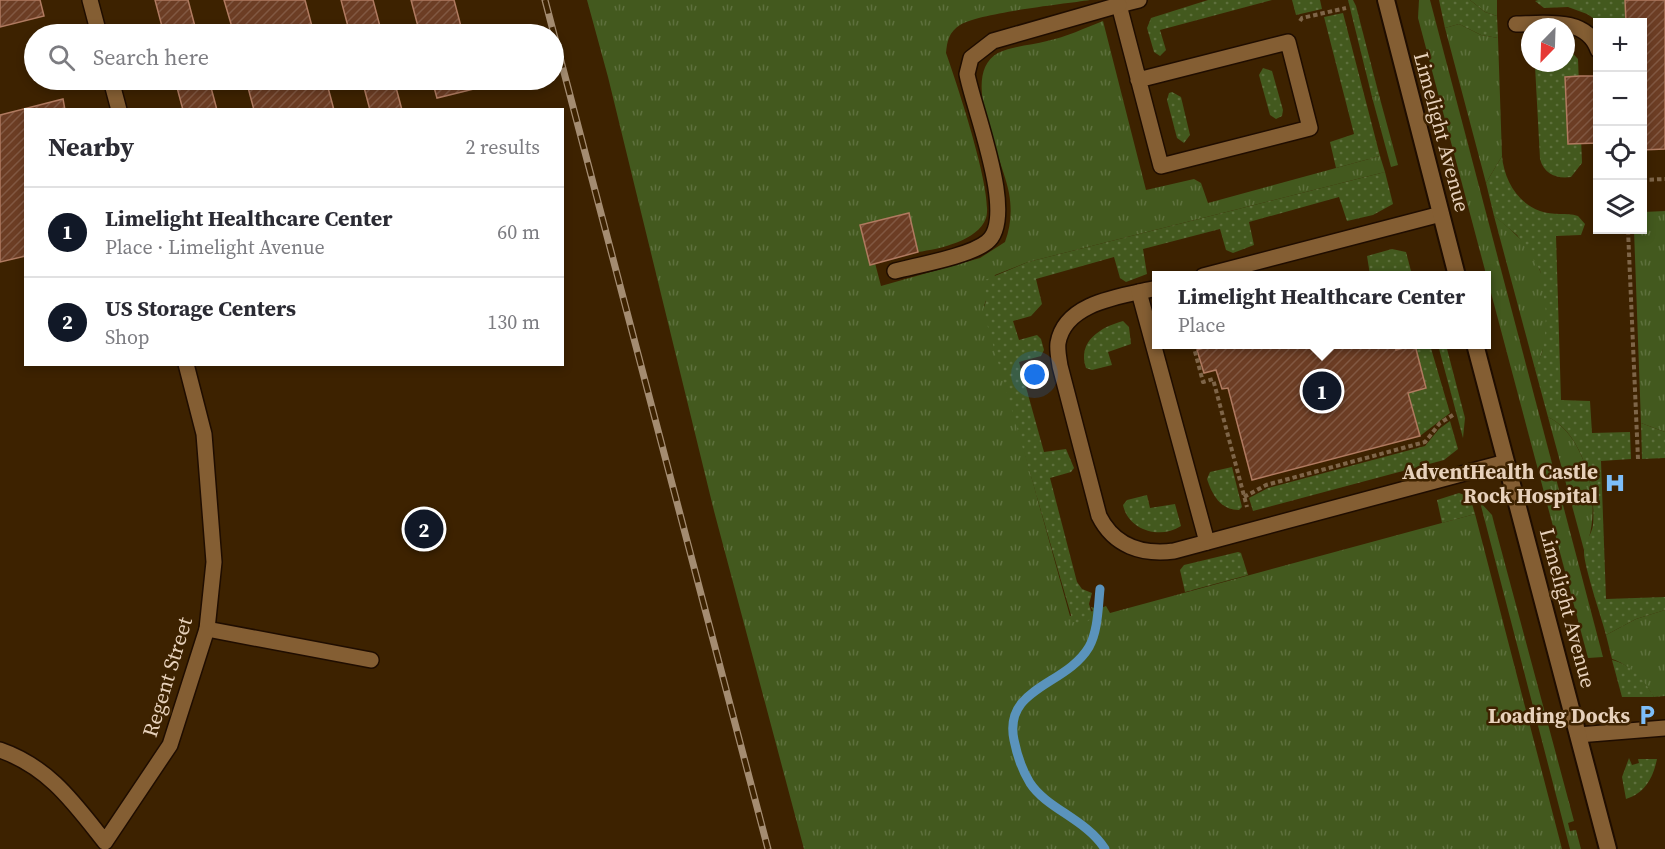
<!DOCTYPE html>
<meta charset="utf-8">
<style>
:root{--surface:#fff;--page:#f7f7f7;--text:#2b2b33;--muted:#7c7c81;--line:#e1e1e2;--accent:#111827}
body{margin:0;font-family:"Source Serif 4",serif;background:var(--page);color:var(--text)}
.controls{position:absolute;right:18px;top:18px;display:grid;overflow:hidden;border-radius:0px;box-shadow:0 3px 9px #0003}
.controls button{width:54px;height:54px;display:grid;place-items:center;padding:0;border:0;border-bottom:2px solid var(--line);background:var(--surface);color:var(--text);font:30px sans-serif}
.compass{position:absolute;left:1521px;top:18px;width:54px;height:54px;border-radius:50%;background:var(--surface);box-shadow:0 3px 9px #0003;rotate:203deg}
.you{position:absolute;left:1035px;top:375px;width:21px;height:21px;margin:-15px;border:4px solid #fff;border-radius:50%;background:#1a73e8;box-shadow:0 0 0 9px #1a73e833}
.badge{display:grid;place-items:center;width:39px;height:39px;border-radius:50%;background:var(--accent);color:#fff;font-size:20px;font-weight:700}
.pin{position:absolute;translate:-50% -50%;border:3px solid #fff;box-shadow:0 2px 6px #0006}
.popup{position:absolute;left:1152px;top:271px;width:339px;height:78px;box-sizing:border-box;display:grid;place-content:center;border-radius:0px;background:var(--surface);filter:drop-shadow(0 2px 4px #0005);font-size:20px;white-space:nowrap;color:var(--muted)}
.popup b{font-size:22px;color:var(--text)}
.popup::after{content:'';position:absolute;left:50%;top:100%;margin-left:-12px;border:12px solid transparent;border-top-color:var(--surface)}
.list{margin:0;padding:0;list-style:none}
h2{display:flex;justify-content:space-between;align-items:center;height:78px;margin:0;padding:0 24px;font-size:26px}
h2 small{font-size:20px;font-weight:400;color:var(--muted)}
.list li{display:grid;grid-template-columns:39px 1fr auto;gap:18px;align-items:center;box-sizing:border-box;height:90px;padding:0 24px;border-top:2px solid var(--line)}
.list b{display:block;font-size:22px;white-space:nowrap}
.list p{margin:0;font-size:20px;white-space:nowrap;color:var(--muted)}
.list em{font-size:20px;font-style:normal;color:var(--muted)}
.icon{flex:none;width:33px;height:33px;fill:none;stroke:currentColor;stroke-width:2;stroke-linecap:round;stroke-linejoin:round}
.map{position:relative;flex:none;width:1665px;height:849px;overflow:hidden}
.search{position:absolute;background:var(--surface);box-shadow:0 3px 9px #0003;left:24px;top:24px;width:540px;height:66px;display:flex;align-items:center;gap:15px;box-sizing:border-box;padding:0 21px;border-radius:33px;color:var(--muted);font-size:22px}
.panel{position:absolute;background:var(--surface);box-shadow:0 3px 9px #0003;left:24px;top:108px;width:540px;height:258px;border-radius:0px}
.map>svg:first-child{display:block}
.grass{fill:url(#grass-tufts)}
.garden{fill:url(#garden-dots)}
.lines{fill:none;stroke-linecap:round;stroke-linejoin:round}
.stream{stroke:#5a93bc;stroke-width:9}
.building{fill:url(#building-hatch);stroke:#b07a60;stroke-width:1.5}
.service-casing{stroke:#1f0d00;stroke-width:18}
.tertiary-casing{stroke:#1f0d00;stroke-width:20}
.path{stroke:#7e6548;stroke-width:4;stroke-dasharray:4.5 3;stroke-linecap:butt}
.service{stroke:#845e33;stroke-width:15}
.tertiary{stroke:#845e33;stroke-width:16}
.rail-casing{stroke:#a48c71;stroke-width:7}
.rail{stroke:#3d2200;stroke-width:4.5;stroke-dasharray:14;stroke-linecap:butt}
.labels{text-anchor:middle;dominant-baseline:central;stroke-width:5;stroke-linejoin:round;paint-order:stroke}
.street-label{font-size:21px;fill:#e7d1bb;stroke:#3d2200}
.poi-label{font-size:21px;font-weight:bold;fill:#e7d1bb;stroke:#3d2200;text-anchor:end}
</style>
<div class="map">
<svg width="1665" height="849" viewBox="0 0 1665 849">
<defs>
<pattern id="grass-tufts" width="24" height="20" patternUnits="userSpaceOnUse" patternTransform="scale(1.5)"><rect width="24" height="20" fill="#43591e"/><path d="M3 7l-1-3M5 7V3M7 7l1-3M15 17l-1-3M17 17v-4M19 17l1-3" fill="none" stroke="#5e703d"/></pattern>
<pattern id="garden-dots" width="8" height="8" patternUnits="userSpaceOnUse" patternTransform="scale(1.5)"><rect width="8" height="8" fill="#43591e"/><path d="M2 2h.1M6 6h.1" fill="none" stroke="#5e703d" stroke-width="1.8" stroke-linecap="round"/></pattern>
<pattern id="building-hatch" width="6" height="6" patternUnits="userSpaceOnUse" patternTransform="scale(1.5)"><rect width="6" height="6" fill="#6c3d24"/><path d="M-1 1l2-2M0 6l6-6M5 7l2-2" fill="none" stroke="#815842"/></pattern>
</defs>
<rect width="100%" height="100%" fill="#3d2200"/>
<g class="grass">
<path d="M587,0H1090C1064,4 978,13 960,25C949,32 947,41 946,53C956,81 994,194 986,218C978,241 939,249 918,252L909,213L860,225L870,264L875,263L881,286L980,258L1005,242C1011,226 1012,210 1009,193C1003,158 958,75 998,53C1013,46 1032,45 1047,41C1066,37 1085,28 1103,21L1146,190L1194,179L1201,183L1208,203L1380,156L1385,172L1028,262L995,275L984,306L1070,616L1093,611L1091,607L1098,609L1106,606L1110,613L1475,514L1562,849H804L714,511L608,77Z"/>
<path d="M1419,0H1430L1603,657L1588,658L1418,18Z"/>
<path d="M1470,0H1497V16L1485,12Z"/>
<path d="M1459,24L1481,35L1498,38L1502,156L1486,183L1445,28Z"/>
<path d="M1379,95L1398,165L1391,167L1372,97Z"/>
<path d="M1665,211V432L1641,423L1634,230H1642L1643,212Z"/>
<path d="M1494,216C1509,227 1523,240 1533,256C1551,285 1552,340 1535,369Z"/>
<path d="M1548,417C1588,436 1604,513 1584,550Z"/>
<path d="M1480,502L1492,515L1494,523L1574,821L1568,823L1570,831L1576,830L1581,849H1570Z"/>
<path d="M1665,610V696L1654,697C1645,682 1629,664 1612,659L1606,635L1636,619Z"/>
</g>
<g class="garden">
<path d="M1208,0H1272L1160,30L1166,50L1160,56L1154,52L1147,28L1151,18Z"/>
<path d="M1292,0H1320L1322,9L1296,15Z"/>
<path d="M1348,0H1353L1356,6L1379,95L1372,97Z"/>
<path d="M1439,0H1470L1485,12L1497,16L1498,38L1481,35L1459,24L1445,28Z"/>
<path d="M1538,0H1625L1626,22H1599L1587,14L1568,7L1544,8L1535,1Z"/>
<path d="M1343,13L1380,156L1336,168L1330,142L1354,134L1324,17Z"/>
<path d="M1566,46L1578,59L1582,163L1571,177C1556,179 1544,174 1540,159L1535,66L1536,63H1566Z"/>
<path d="M1263,68L1272,71L1283,110L1282,116L1276,119L1270,115L1259,75Z"/>
<path d="M1172,92L1181,97L1190,135L1184,143L1177,138L1167,100L1169,93Z"/>
<path d="M1502,156C1504,179 1517,203 1540,211C1553,216 1566,212 1578,216L1585,224L1581,235L1556,236L1561,400L1590,401L1592,433L1630,432L1631,459L1601,461L1606,599L1665,597V610L1636,619L1606,635C1602,619 1583,564 1584,551C1584,543 1592,534 1593,525C1596,489 1583,434 1548,417L1535,369L1542,353L1545,335L1546,312L1540,270L1517,235L1494,216L1486,183Z"/>
<path d="M1385,172L1393,204L1373,215L1347,221L1339,197L1249,222L1254,245L1233,253L1226,250L1220,229L1143,249L1147,274L1126,282L1120,278L1114,257L1036,279L1042,304L1031,316L1013,321L1019,340L1037,335L1041,339L1044,350L1041,356L1019,362L1044,452L1066,449L1074,468L1071,472L1050,478L1077,582L1082,589L1092,593L1089,604L1093,618L1083,624L1073,622L983,310L986,301L985,280L1028,262Z"/>
<path d="M1392,249L1406,252L1411,271L1394,275H1370L1367,256Z"/>
<path d="M1123,321L1129,327L1131,344L1108,352L1112,365L1092,370L1086,368C1077,341 1101,327 1123,321Z"/>
<path d="M1430,345L1450,413L1420,436L1408,393L1426,388L1416,348Z"/>
<path d="M1438,345H1446L1465,418L1463,438Z"/>
<path d="M1450,421L1458,449L1444,460L1253,511L1249,498L1268,488L1425,446L1439,429Z"/>
<path d="M1641,423L1665,432V458L1642,459Z"/>
<path d="M1232,467L1242,507L1239,510C1220,510 1212,494 1207,479L1210,472Z"/>
<path d="M1459,493L1470,497L1475,514L1442,523L1437,500Z"/>
<path d="M1147,495L1150,508L1175,504L1181,526C1160,540 1128,530 1123,505L1127,500Z"/>
<path d="M1238,552L1241,553L1248,575L1185,592L1180,570L1184,565Z"/>
<path d="M1612,660C1632,665 1644,680 1654,697H1622Z"/>
<path d="M1629,758L1632,765L1639,763L1638,759H1657C1653,778 1645,793 1626,799L1622,777Z"/>
</g>
<g class="lines">
<path class="stream" d="M1100,589C1098,608 1098,631 1089,647C1066,686 1003,687 1014,740C1017,755 1022,770 1030,783C1047,809 1086,819 1105,849"/>
</g>
<g class="building">
<path d="M0,0H40L44,16L0,27Z"/>
<path d="M155,0H188L197,34H164Z"/>
<path d="M224,0H305L314,34H234Z"/>
<path d="M341,0H373L382,34H350Z"/>
<path d="M411,0H454L463,34H420Z"/>
<path d="M1625,0H1665V149L1642,150V22H1626Z"/>
<path d="M1580,76H1598V143L1568,144L1565,77Z"/>
<path d="M175,80H209L217,110H183Z"/>
<path d="M246,80H326L334,110H254Z"/>
<path d="M362,80H394L402,110H370Z"/>
<path d="M432,80H475L478,88L437,98Z"/>
<path d="M63,99L65,110H26V256L0,262V115Z"/>
<path d="M909,213L918,252L870,265L860,225Z"/>
<path d="M1217,344H1395L1396,350L1415,345L1426,388L1408,393L1420,436L1252,480L1228,388L1222,389L1216,370L1204,373L1197,350Z"/>
</g>
<g class="lines">
<g class="service-casing">
<g id="service">
<path d="M90,0L99,34"/>
<path d="M1516,24C1543,24 1587,16 1598,50"/>
<path d="M111,80L119,110"/>
<path d="M1138,80L1288,42L1310,128L1161,166L1119,5L1139,0"/>
<path d="M895,271C918,265 970,256 987,242C1018,218 973,108 967,74L971,58L993,41L1119,5"/>
<path d="M1203,276L1441,214"/>
<path d="M1157,288C1124,296 1065,301 1058,343C1057,350 1059,359 1060,366L1099,516C1114,546 1142,555 1174,551L1506,462"/>
<path d="M1139,292L1207,542"/>
<path d="M207,629L371,660"/>
<path d="M1578,735L1665,728"/>
<path d="M0,750C49,767 74,803 105,842L170,745L207,629L214,562L204,434L186,364"/>
</g>
</g>
<g class="tertiary-casing">
<g id="tertiary">
<path d="M1386,0L1457,276"/>
<path d="M1475,344L1608,849"/>
</g>
</g>
<g class="path">
<path d="M1300,21L1302,18L1346,8"/>
<path d="M1642,180L1665,179"/>
<path d="M1628,230L1638,459"/>
<path d="M1412,276L1416,274"/>
<path d="M1193,344L1203,382L1213,379L1247,507"/>
<path d="M1244,497L1266,485L1425,442L1440,423L1453,415"/>
</g>
<use href="#service" class="service"/>
<use href="#tertiary" class="tertiary"/>
<g class="rail-casing">
<path id="rail" d="M545,0L768,849"/>
</g>
<use href="#rail" class="rail"/>
</g>
<defs>
<g id="hospital-bare" transform="scale(1.62)"><path d="M-5-5h3v3.5h4V-5h3V5h-3V1.5h-4V5h-3Z" fill="#7dbef9" stroke="#3d2200" stroke-width="2.5" paint-order="stroke"/></g>
<g id="parking-bare" transform="scale(1.62)"><path d="M-3.5-5.5H1a3.5 3.5 0 0 1 0 7H-1V5.5H-3.5ZM-1-3.4V-.6H.8a1.4 1.4 0 0 0 0-2.8Z" fill="#7dbef9" stroke="#3d2200" stroke-width="2.5" paint-order="stroke"/></g>
</defs>
<g fill-rule="evenodd">
<use href="#hospital-bare" x="1615" y="483"/>
<use href="#parking-bare" x="1647" y="715"/>
</g>
<g class="labels">
<g class="street-label">
<text transform="translate(1442 132) rotate(75)">Limelight Avenue</text>
<text transform="translate(1568 608) rotate(75)">Limelight Avenue</text>
<text transform="translate(167 677) rotate(-73)">Regent Street</text>
</g>
<g class="poi-label">
<text x="1598" y="471">AdventHealth Castle<tspan x="1598" dy="24">Rock Hospital</tspan></text>
<text x="1630" y="715">Loading Docks</text>
</g>
</g>
</svg>
<div class="controls">
<button>+</button>
<button>−</button>
<button><svg class="icon" aria-label="locate" viewBox="0 0 24 24"><circle cx="12" cy="12" r="6"/><path d="M12 2v4M12 18v4M2 12h4M18 12h4"/></svg></button>
<button><svg class="icon" aria-label="layers" viewBox="0 0 24 24"><path d="M12 4l9 5-9 5-9-5zM3 14l9 5 9-5"/></svg></button>
</div>
<svg class="compass" viewBox="-18 -18 36 36"><path d="M0-13l5 13h-10z" fill="#e53935"/><path d="M0 13l5-13h-10z" fill="#7c7c81"/></svg>
<div class="you"></div>
<div class="pin badge" style="left:1322px;top:391px">1</div>
<div class="popup"><b>Limelight Healthcare Center</b>Place</div>
<div class="pin badge" style="left:424px;top:529px">2</div>
<div class="search"><svg class="icon" aria-label="search" viewBox="0 0 24 24"><circle cx="10" cy="10" r="6"/><path d="M15 15l6 6"/></svg>Search here</div>
<section class="panel">
<h2>Nearby<small>2 results</small></h2>
<ul class="list">
<li><span class="badge">1</span><div><b>Limelight Healthcare Center</b><p>Place · Limelight Avenue</p></div><em>60 m</em></li>
<li><span class="badge">2</span><div><b>US Storage Centers</b><p>Shop</p></div><em>130 m</em></li>
</ul>
</section>
</div>
